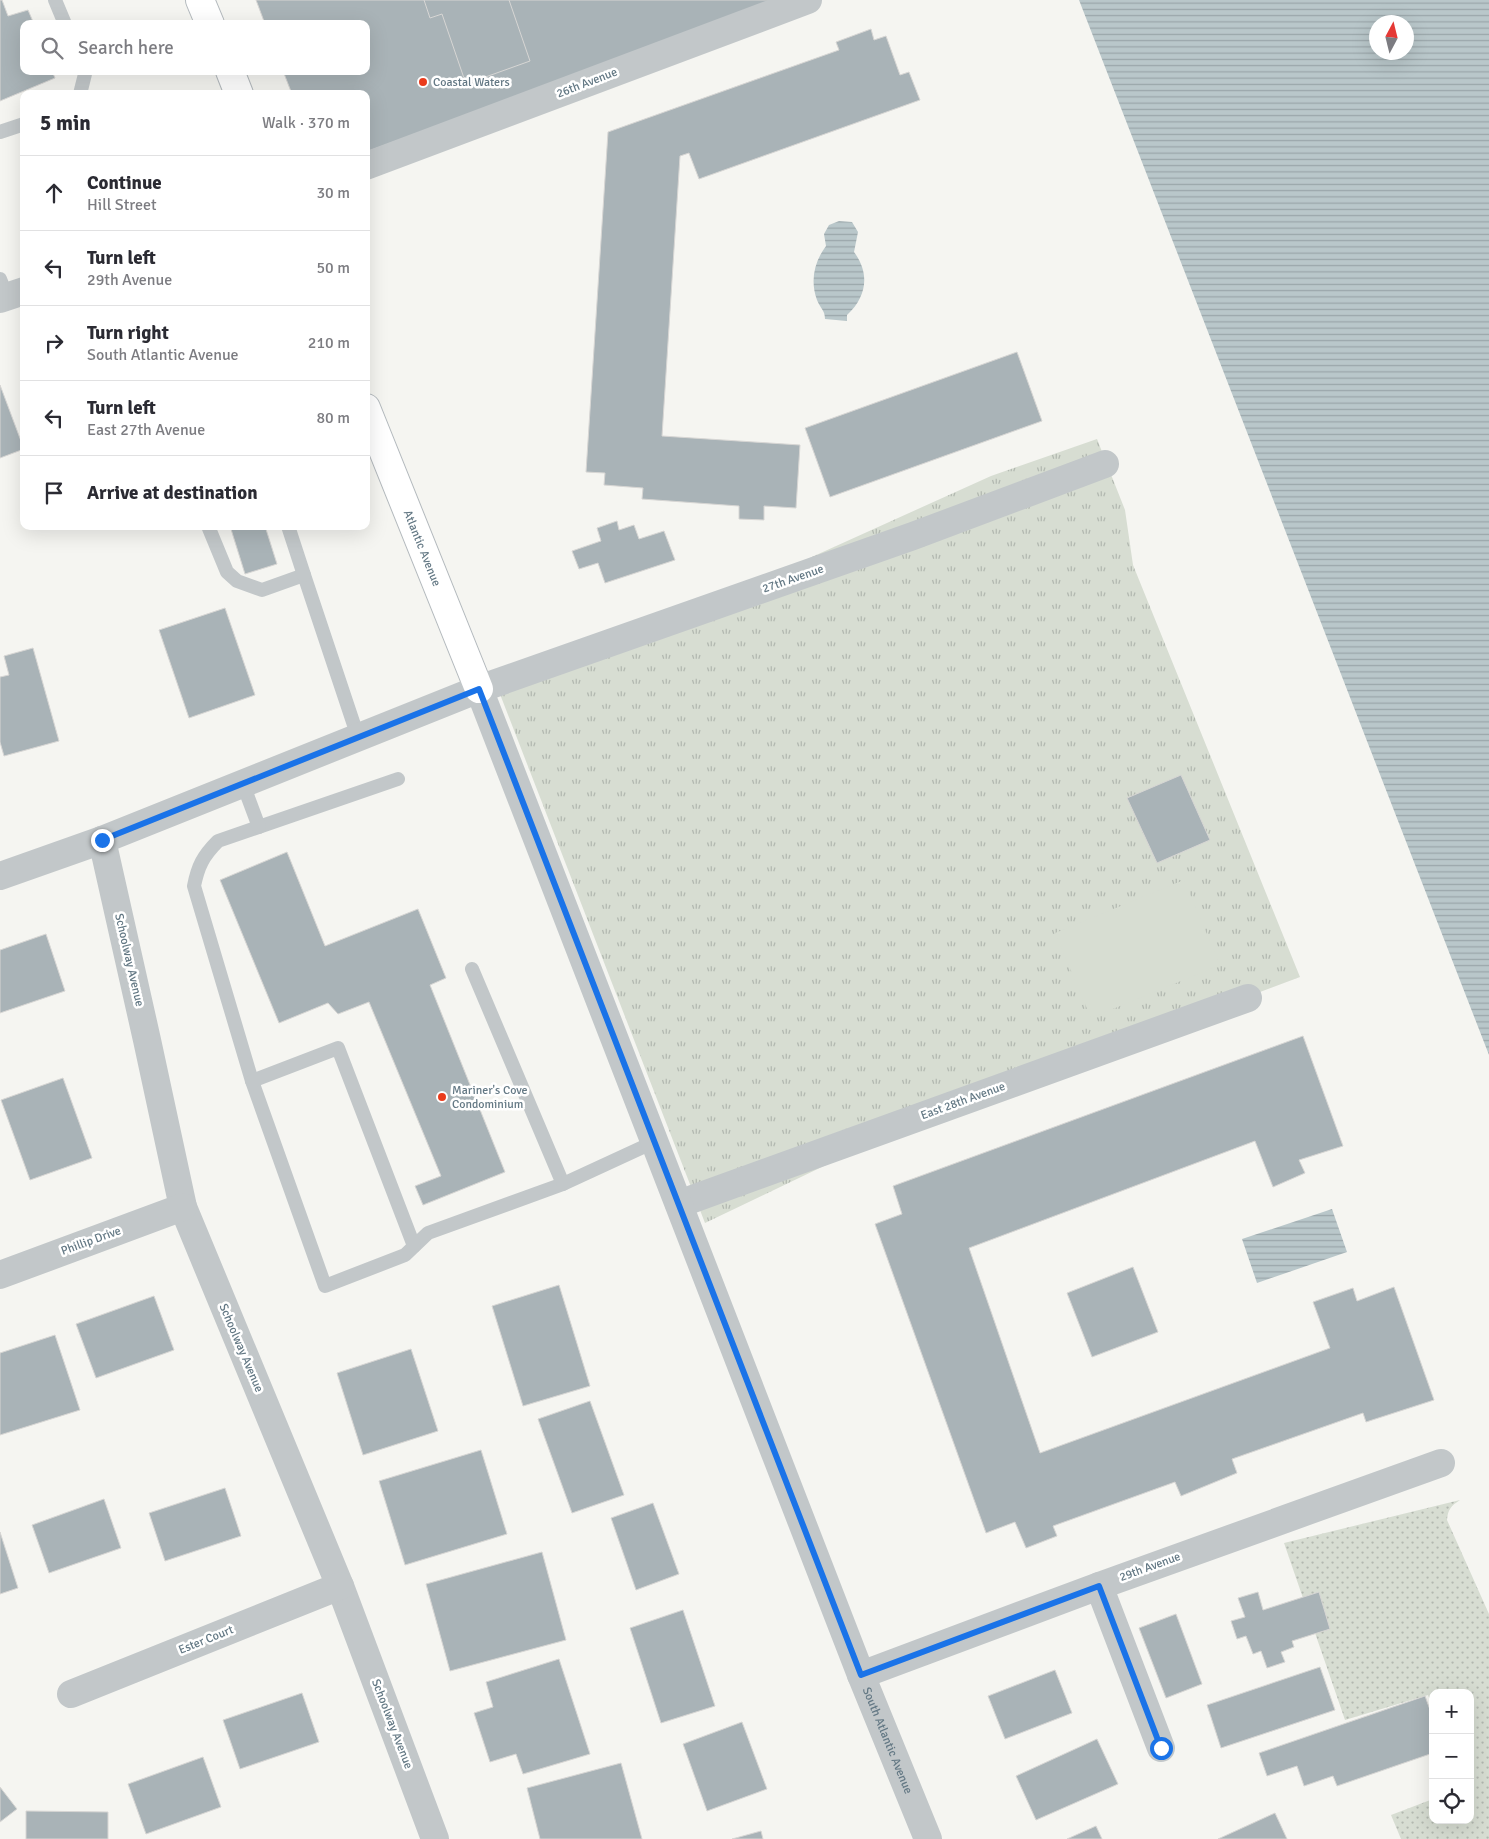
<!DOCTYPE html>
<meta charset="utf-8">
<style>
:root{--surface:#fff;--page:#f7f7f7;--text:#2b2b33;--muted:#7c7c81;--line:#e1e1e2}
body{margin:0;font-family:Signika,sans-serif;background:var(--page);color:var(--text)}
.controls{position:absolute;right:15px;bottom:15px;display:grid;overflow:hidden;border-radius:10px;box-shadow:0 5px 20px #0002}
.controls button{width:45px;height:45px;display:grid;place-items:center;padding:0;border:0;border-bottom:1px solid var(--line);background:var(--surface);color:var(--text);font:25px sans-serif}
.compass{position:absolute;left:1369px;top:15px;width:45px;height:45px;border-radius:50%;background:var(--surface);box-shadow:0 5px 20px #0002;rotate:7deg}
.stop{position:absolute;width:15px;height:15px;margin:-11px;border:4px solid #1a73e8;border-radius:50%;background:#fff}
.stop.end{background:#1a73e8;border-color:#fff;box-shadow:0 1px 5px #0008}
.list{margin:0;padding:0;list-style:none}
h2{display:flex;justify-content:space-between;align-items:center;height:65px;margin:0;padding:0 20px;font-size:21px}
h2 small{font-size:16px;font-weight:400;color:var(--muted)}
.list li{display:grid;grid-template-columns:32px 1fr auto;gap:15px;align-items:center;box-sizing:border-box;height:75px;padding:0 20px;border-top:1px solid var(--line)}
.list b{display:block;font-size:19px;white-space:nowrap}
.list p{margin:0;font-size:16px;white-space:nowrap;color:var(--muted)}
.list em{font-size:16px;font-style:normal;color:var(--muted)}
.icon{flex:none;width:28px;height:28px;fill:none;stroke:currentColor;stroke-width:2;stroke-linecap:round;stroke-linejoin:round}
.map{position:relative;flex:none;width:1489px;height:1839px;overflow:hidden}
.search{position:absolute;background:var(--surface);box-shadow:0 5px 20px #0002;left:20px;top:20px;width:350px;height:55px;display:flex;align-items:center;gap:12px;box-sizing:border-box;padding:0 18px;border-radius:10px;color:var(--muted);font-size:19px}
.panel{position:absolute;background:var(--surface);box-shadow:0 5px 20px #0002;left:20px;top:90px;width:350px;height:440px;border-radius:10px}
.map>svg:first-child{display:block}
.grass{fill:url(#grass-dots)}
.park{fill:url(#park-tufts)}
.pitch{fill:#d7ddd2}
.water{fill:url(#water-rules);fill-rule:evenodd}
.building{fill:#a9b3b7;stroke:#d7d6d4}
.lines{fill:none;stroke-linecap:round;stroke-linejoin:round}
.secondary-casing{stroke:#b4babe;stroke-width:30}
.service{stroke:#c2c7c9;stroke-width:14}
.minor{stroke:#c2c7c9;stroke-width:28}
.tertiary{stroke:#c2c7c9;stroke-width:28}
.secondary{stroke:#fff;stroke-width:28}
.route{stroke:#1a73e8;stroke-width:6}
.poi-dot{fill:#ea3b1c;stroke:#fff;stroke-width:2}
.labels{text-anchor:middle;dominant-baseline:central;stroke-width:5;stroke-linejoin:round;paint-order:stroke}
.poi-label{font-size:12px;fill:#637884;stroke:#fff;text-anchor:start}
.street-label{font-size:12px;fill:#637884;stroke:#fff}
</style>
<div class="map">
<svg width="1489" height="1839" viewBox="0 0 1489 1839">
<defs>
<pattern id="grass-dots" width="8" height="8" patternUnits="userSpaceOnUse" patternTransform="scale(1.25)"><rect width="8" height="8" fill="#d7ddd2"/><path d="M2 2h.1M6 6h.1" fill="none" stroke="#b2b8b0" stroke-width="1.8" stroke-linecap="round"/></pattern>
<pattern id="park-tufts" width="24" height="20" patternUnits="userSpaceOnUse" patternTransform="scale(1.25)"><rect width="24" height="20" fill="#d7ddd2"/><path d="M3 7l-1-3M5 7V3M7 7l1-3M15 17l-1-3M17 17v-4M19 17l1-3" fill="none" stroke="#b2b8b0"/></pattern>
<pattern id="water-rules" width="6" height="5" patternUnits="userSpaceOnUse" patternTransform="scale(1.25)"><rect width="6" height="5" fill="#b9c7ca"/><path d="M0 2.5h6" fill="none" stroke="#9aa6aa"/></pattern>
</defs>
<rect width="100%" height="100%" fill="#f5f5f1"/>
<path class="grass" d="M1460,1500C1451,1506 1448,1509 1447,1520L1489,1614V1839H1401L1391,1815L1433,1799V1820H1470V1693H1433V1707L1428,1695L1345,1720L1284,1543Z"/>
<path class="park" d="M1097,439L1125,510L1133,565L1300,977L1140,1037L878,1140L705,1223L498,689L754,583L991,476Z"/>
<path class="pitch" d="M1184,880L1220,965L1091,1018L1055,933Z"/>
<g class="water">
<path d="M1079,0H1489V1055ZM1406,22V52H1376V22Z"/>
<path d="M839,221L852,222L858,232L854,252C870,273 867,297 847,315V321L825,319C825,310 820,308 817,300C810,281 814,262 826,246L824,234L829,225Z"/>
<path d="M1332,1209L1347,1252L1257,1283L1242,1239Z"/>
</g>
<g class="building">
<path d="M0,0H2L8,16L28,10L34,24H24V71H52L55,78L0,101Z"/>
<path d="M256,0H783L366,152V94H292L283,71H366V24H265Z"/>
<path d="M424,0H509L530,61L466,84L442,14L430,18Z"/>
<path d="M871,29L874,40L886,36L900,75L909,72L920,100L699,179L689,153L680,156L662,436L800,445L796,508L764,506V520L739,519V506L642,499L643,488L604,485L605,473L586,472L608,132L839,50L836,42Z"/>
<path d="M1017,352L1042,421L830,497L805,428Z"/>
<path d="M0,385L24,449L0,458Z"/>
<path d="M617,521L619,530L634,525L639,539L664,531L675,560L605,583L598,563L579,569L572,551L601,541L597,528Z"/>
<path d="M230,526H265L277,564L245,574Z"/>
<path d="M225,608L255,695L189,718L159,630Z"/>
<path d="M33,648L59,741L4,756L0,742V677L9,675L4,656Z"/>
<path d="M1181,775L1210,840L1157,863L1127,798Z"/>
<path d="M287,852L325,946L418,909L446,978L430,985L505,1172L423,1205L415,1186L441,1176L369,1002L338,1014L328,1003L279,1023L220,880Z"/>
<path d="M46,934L65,991L0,1013V950Z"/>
<path d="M1303,1036L1343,1146L1299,1160L1305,1173L1273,1187L1255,1141L969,1248L1040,1453L1330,1348L1313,1302L1353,1288L1357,1301L1394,1287L1434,1400L1366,1422L1363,1413L1232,1459L1237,1473L1181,1496L1175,1482L1053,1526L1057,1536L1026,1548L1015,1522L986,1533L875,1224L902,1214L893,1186Z"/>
<path d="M63,1078L92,1158L30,1180L1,1100Z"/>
<path d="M1133,1267L1158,1332L1092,1357L1067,1293Z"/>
<path d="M559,1285L590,1386L523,1406L492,1306Z"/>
<path d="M154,1296L174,1350L96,1378L76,1324Z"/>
<path d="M55,1335L80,1410L0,1435V1353Z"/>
<path d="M411,1349L438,1431L363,1455L337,1373Z"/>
<path d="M590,1401L624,1495L572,1513L538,1419Z"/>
<path d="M481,1450L507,1534L405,1565L379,1481Z"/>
<path d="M225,1488L241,1536L165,1561L149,1513Z"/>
<path d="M104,1499L121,1548L49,1573L32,1525Z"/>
<path d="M653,1503L679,1574L636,1590L611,1518Z"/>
<path d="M0,1532L18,1588L0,1594Z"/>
<path d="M542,1552L566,1640L450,1671L426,1584Z"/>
<path d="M1258,1592L1263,1610L1319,1592L1330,1629L1292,1641L1294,1647L1281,1652L1285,1662L1267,1668L1261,1651L1253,1654L1246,1636L1237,1639L1231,1621L1245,1617L1238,1598Z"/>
<path d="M683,1610L715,1706L661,1723L630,1628Z"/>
<path d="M1176,1614L1202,1684L1166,1698L1139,1628Z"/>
<path d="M559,1659L590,1754L523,1774L516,1754L490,1762L474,1713L493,1707L486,1682Z"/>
<path d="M1320,1667L1335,1710L1221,1748L1207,1705Z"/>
<path d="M1055,1670L1072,1713L1005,1739L988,1696Z"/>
<path d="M302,1693L319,1742L240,1769L223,1720Z"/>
<path d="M1425,1696L1433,1718V1753L1337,1786L1333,1776L1304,1786L1297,1766L1267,1776L1259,1753Z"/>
<path d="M742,1722L767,1789L707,1811L683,1744Z"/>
<path d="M1097,1739L1118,1784L1036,1820L1016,1776Z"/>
<path d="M203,1757L221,1807L146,1834L128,1784Z"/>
<path d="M621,1763L642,1839H540L527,1788Z"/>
<path d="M0,1787L17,1809L0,1822Z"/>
<path d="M26,1811L108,1812V1839H26Z"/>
<path d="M1275,1813L1287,1839H1218Z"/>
<path d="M1096,1826L1102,1839H1067Z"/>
<path d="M761,1831L763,1839H732Z"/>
</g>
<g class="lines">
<g class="secondary-casing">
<g id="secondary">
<path d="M200,0L210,24"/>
<path d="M230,71L239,94"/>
<path id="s2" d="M366,408L479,689"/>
</g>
</g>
<g class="service">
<path d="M55,0L65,24"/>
<path d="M80,94L85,74L84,71"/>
<path d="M0,132L24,124"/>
<path d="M0,279L7,297"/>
<path d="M208,526L227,572L237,581L262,590L304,575L358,737"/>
<path d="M288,526L304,575"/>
<path d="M398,779L218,841C203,856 198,866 194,886L252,1081L325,1286L405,1255L428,1233L563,1184L472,969"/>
<path d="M243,784L259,827"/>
<path d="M252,1081L338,1048L414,1246"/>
<path d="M563,1184L654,1142"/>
</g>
<g class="minor">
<path d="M366,166L808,0"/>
<path d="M0,299L24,291"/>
<path d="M102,840L147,1040L183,1207L340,1586L435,1839"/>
<path d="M0,876L102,840L479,689L913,536L1105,464"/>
<path d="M679,1204L1248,998"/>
<path d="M0,1275L183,1207"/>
<path d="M1099,1586L1161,1748"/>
<path d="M861,1675L1099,1586L1441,1463"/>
<path d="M71,1694L340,1586"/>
</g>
<path class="tertiary" id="s1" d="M479,689L861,1675L928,1839"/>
<use href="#secondary" class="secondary"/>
</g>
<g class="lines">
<path class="route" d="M102,840L479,689L861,1675L1099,1586L1161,1748"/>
</g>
<g class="poi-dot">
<circle cx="423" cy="82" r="5"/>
<circle cx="442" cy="1097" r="5"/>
</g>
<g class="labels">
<g class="poi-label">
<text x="433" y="82">Coastal Waters</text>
<text x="452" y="1090">Mariner's Cove<tspan x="452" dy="14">Condominium</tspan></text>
</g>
<g class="street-label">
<text transform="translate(587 83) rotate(-21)">26th Avenue</text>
<text stroke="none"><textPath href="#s2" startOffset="151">Atlantic Avenue</textPath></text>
<text transform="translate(793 579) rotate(-19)">27th Avenue</text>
<text transform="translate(129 960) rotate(77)">Schoolway Avenue</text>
<text transform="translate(963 1101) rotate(-20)">East 28th Avenue</text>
<text transform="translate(91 1241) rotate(-20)">Phillip Drive</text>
<text transform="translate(241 1348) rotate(67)">Schoolway Avenue</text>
<text transform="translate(1150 1567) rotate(-20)">29th Avenue</text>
<text transform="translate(206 1640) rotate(-22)">Ester Court</text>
<text transform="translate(392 1724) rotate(69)">Schoolway Avenue</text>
<text stroke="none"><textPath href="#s1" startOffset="1128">South Atlantic Avenue</textPath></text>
</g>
</g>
</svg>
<div class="controls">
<button>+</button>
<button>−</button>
<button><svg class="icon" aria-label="locate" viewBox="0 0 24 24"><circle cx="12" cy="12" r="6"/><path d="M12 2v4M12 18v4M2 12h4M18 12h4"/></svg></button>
</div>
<svg class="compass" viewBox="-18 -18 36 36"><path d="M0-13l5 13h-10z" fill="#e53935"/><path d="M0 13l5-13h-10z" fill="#7c7c81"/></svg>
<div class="stop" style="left:1161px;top:1748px"></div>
<div class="stop end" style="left:102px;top:840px"></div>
<div class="search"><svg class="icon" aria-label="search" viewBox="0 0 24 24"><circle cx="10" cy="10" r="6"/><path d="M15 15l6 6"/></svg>Search here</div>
<section class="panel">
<h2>5 min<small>Walk · 370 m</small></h2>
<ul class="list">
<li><svg class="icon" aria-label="ahead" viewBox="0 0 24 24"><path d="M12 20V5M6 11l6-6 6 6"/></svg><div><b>Continue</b><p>Hill Street</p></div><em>30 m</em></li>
<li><svg class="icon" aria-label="left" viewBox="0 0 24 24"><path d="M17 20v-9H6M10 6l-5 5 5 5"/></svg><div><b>Turn left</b><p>29th Avenue</p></div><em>50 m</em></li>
<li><svg class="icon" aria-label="right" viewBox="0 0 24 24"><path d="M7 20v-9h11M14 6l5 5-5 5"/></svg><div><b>Turn right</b><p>South Atlantic Avenue</p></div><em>210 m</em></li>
<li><svg class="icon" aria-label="left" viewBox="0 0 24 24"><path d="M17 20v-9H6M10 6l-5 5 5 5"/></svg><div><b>Turn left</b><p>East 27th Avenue</p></div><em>80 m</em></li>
<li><svg class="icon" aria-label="arrive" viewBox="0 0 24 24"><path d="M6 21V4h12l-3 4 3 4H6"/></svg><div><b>Arrive at destination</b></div></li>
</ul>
</section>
</div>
